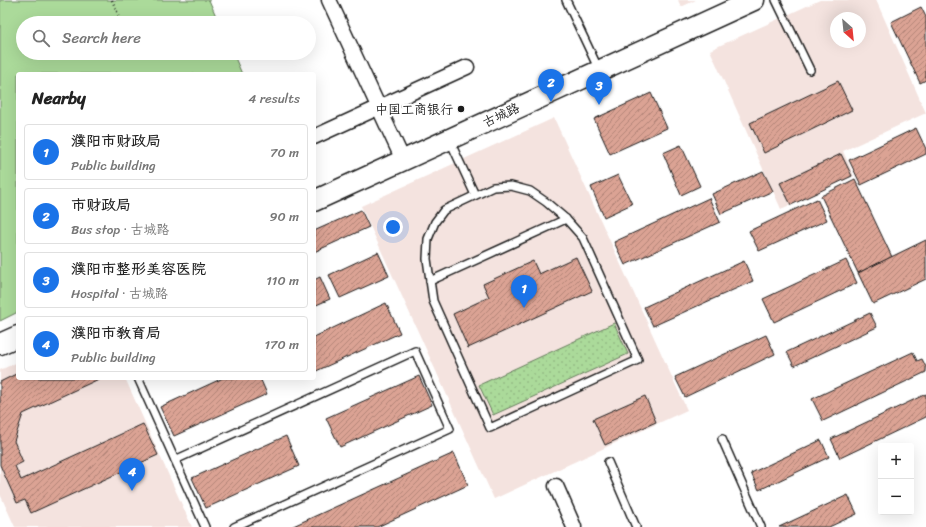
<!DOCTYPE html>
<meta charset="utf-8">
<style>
:root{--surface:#fff;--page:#f2f2f2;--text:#222;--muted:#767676;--line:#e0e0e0;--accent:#1a73e8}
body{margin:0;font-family:Sriracha,"LXGW WenKai TC",sans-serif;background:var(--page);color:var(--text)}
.controls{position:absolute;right:12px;bottom:12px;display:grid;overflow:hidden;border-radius:4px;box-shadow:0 4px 16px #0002}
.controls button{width:36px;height:36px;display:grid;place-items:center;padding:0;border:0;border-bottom:1px solid var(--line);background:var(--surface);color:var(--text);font:20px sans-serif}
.compass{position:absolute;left:830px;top:12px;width:36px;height:36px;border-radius:50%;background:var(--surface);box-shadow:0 4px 16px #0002;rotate:153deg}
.you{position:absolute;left:393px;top:227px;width:14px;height:14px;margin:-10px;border:3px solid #fff;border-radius:50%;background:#1a73e8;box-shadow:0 0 0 6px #1a73e833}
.badge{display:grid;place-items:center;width:26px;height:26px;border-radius:50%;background:var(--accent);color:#fff;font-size:13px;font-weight:700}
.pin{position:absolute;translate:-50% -33px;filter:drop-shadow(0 1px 2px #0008)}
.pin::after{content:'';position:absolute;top:21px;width:14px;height:12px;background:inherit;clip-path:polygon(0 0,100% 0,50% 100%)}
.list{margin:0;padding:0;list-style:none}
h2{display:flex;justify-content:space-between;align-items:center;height:52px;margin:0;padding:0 16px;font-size:17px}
h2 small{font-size:13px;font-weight:400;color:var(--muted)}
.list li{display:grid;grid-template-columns:26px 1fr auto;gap:12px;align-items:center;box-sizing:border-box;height:56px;margin:0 8px 8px;padding:0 8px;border:1px solid var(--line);border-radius:4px}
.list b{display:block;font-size:15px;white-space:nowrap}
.list p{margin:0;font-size:13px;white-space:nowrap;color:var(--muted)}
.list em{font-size:13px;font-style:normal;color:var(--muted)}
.icon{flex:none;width:22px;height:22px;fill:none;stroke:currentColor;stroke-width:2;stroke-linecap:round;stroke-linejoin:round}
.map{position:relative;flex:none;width:926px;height:527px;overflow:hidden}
.search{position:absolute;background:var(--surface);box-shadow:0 4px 16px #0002;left:16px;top:16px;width:300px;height:44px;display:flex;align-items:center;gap:10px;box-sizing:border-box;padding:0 14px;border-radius:22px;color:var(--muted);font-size:15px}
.panel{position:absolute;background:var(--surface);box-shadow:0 4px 16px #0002;left:16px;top:72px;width:300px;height:308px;border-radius:4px}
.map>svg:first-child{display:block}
.built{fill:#f4e3df;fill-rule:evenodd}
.grass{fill:url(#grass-dots);stroke:#647b5b}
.green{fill:#abda9a;stroke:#647b5b}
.building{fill:url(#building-hatch);stroke:#1c1c1c}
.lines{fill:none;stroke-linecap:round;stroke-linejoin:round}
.lane-casing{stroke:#1c1c1c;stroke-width:10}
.street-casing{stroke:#1c1c1c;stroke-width:17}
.secondary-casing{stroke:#1c1c1c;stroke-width:23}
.path{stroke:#1c1c1c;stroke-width:2.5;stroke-dasharray:1 3;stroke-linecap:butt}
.lane{stroke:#fff;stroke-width:7}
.street{stroke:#fff;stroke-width:14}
.secondary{stroke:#fff;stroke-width:20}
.poi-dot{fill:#1c1c1c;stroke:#fff;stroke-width:1.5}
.labels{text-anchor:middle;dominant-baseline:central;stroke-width:4;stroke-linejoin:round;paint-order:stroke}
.poi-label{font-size:13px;fill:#1c1c1c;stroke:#fff;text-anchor:end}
.street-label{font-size:13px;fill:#1c1c1c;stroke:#fff}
</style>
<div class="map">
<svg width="926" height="527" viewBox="0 0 926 527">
<defs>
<pattern id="grass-dots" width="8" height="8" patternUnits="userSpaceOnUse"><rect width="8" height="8" fill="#abda9a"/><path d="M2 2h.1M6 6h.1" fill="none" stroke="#93ba84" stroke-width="1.8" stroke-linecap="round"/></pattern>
<pattern id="building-hatch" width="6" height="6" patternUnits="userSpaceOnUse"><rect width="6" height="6" fill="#dba394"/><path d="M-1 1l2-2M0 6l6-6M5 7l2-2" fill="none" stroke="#b18478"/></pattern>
</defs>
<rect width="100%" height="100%" fill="#fff"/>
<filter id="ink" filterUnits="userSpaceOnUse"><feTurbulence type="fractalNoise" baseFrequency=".025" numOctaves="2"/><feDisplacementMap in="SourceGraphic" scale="8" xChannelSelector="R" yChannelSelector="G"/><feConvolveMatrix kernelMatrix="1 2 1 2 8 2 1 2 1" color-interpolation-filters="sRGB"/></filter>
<g filter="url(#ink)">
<g class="built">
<path d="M678,0H696L681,7Z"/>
<path d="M820,0H876L926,113L843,151L854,176L781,209L710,50ZM836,18H860V42H836Z"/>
<path d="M554,118L687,410L494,499L361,206Z"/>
<path d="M18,362V378H125L192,527H15L0,494V370Z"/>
</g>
<path class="grass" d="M614,323L628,354L493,415L479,385Z"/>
<path class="green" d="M0,0H209L219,23H23V53H233L242,74H18V312L0,321Z"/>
<g class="building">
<path d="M921,7L926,17V80L920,83L891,22Z"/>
<path d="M838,81L852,110L764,153L750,123Z"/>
<path d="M651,93L667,128L610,154L594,119Z"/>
<path d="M916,128L926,149V154L861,185L849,160Z"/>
<path d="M681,145L700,186L681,195L663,153Z"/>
<path d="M841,154L852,176L791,205L780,183Z"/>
<path d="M763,171L773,191L721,214L712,194Z"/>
<path d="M618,175L632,204L604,217L591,187Z"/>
<path d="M855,179L892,257L858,273L821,196Z"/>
<path d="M709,198L720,222L625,265L614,242Z"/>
<path d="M817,199L827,220L759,251L749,231Z"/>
<path d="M361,210L369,227L314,252V231Z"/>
<path d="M926,240V279L873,304L858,273Z"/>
<path d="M378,252L389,276L340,298L329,275Z"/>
<path d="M576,257L592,291L468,348L453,314L489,297L483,284L533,261L539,274Z"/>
<path d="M846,260L857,283L774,322L763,299Z"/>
<path d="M744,261L753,281L653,326L644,307Z"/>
<path d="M320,277L330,299L314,306V280Z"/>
<path d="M386,303L400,333L314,372V337Z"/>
<path d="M870,313L877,327L794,366L787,352Z"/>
<path d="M766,335L775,354L685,397L675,377Z"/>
<path d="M913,352L917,361L922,359L926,367V372L823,421L812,399Z"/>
<path d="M18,373V378H101L23,414L14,441L23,462L15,466L21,480L143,424L158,455L31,513L25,500L17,503L0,465V382Z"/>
<path d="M419,376L432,405L340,447L326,418Z"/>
<path d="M223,378H260L267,394L174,436L160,407Z"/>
<path d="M926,394V417L840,458L831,439Z"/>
<path d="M645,396L656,422L605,445L593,419Z"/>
<path d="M286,436L299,466L206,508L192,478Z"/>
<path d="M821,440L829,457L759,490L751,473Z"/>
<path d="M454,453L468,485L377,527H291Z"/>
<path d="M848,495L857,514L829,527H779Z"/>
</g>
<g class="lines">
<g class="lane-casing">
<g id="lane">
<path d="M566,0L599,70"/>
<path d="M776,0L810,70"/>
<path d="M450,141L475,195"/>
<path d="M511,186L530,191L546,202L566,219L583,238L638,360L490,428L433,301L427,259L428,239L435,222L444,210L493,187Z"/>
<path d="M430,281L566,219"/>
<path d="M138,378L205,527"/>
<path d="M722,439L761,527"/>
<path d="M175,460L415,351L450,429L234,527"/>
<path d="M608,462L636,527"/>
</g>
</g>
<g class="street-casing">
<g id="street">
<path d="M329,0L403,160"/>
<path d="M314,137L467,67"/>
<path d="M556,486L574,527"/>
</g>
</g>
<g class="secondary-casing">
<g id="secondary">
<path d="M314,201L754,0"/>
<path d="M0,344L18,336"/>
</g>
</g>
<path class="path" d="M112,0L119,16"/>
<use href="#lane" class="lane"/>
<use href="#street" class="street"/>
<use href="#secondary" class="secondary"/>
</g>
</g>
<circle class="poi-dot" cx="461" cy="109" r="4"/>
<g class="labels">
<g class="poi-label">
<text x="453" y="109">中国工商银行</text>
</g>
<g class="street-label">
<text transform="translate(501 115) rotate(-25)">古城路</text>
</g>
</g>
</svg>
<div class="controls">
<button>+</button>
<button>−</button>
</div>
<svg class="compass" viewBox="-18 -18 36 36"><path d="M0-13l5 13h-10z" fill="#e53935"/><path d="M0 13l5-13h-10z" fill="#767676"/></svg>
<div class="you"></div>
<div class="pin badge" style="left:524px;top:308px">1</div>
<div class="pin badge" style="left:551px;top:102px">2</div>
<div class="pin badge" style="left:599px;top:105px">3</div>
<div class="pin badge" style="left:132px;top:491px">4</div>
<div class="search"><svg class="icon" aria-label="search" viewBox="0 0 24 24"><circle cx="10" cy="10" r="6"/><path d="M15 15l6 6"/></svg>Search here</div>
<section class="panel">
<h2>Nearby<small>4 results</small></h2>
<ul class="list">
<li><span class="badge">1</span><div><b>濮阳市财政局</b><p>Public building</p></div><em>70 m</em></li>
<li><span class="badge">2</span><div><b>市财政局</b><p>Bus stop · 古城路</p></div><em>90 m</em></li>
<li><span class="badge">3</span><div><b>濮阳市整形美容医院</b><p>Hospital · 古城路</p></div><em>110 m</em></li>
<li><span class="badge">4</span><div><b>濮阳市教育局</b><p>Public building</p></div><em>170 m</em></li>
</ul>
</section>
</div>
